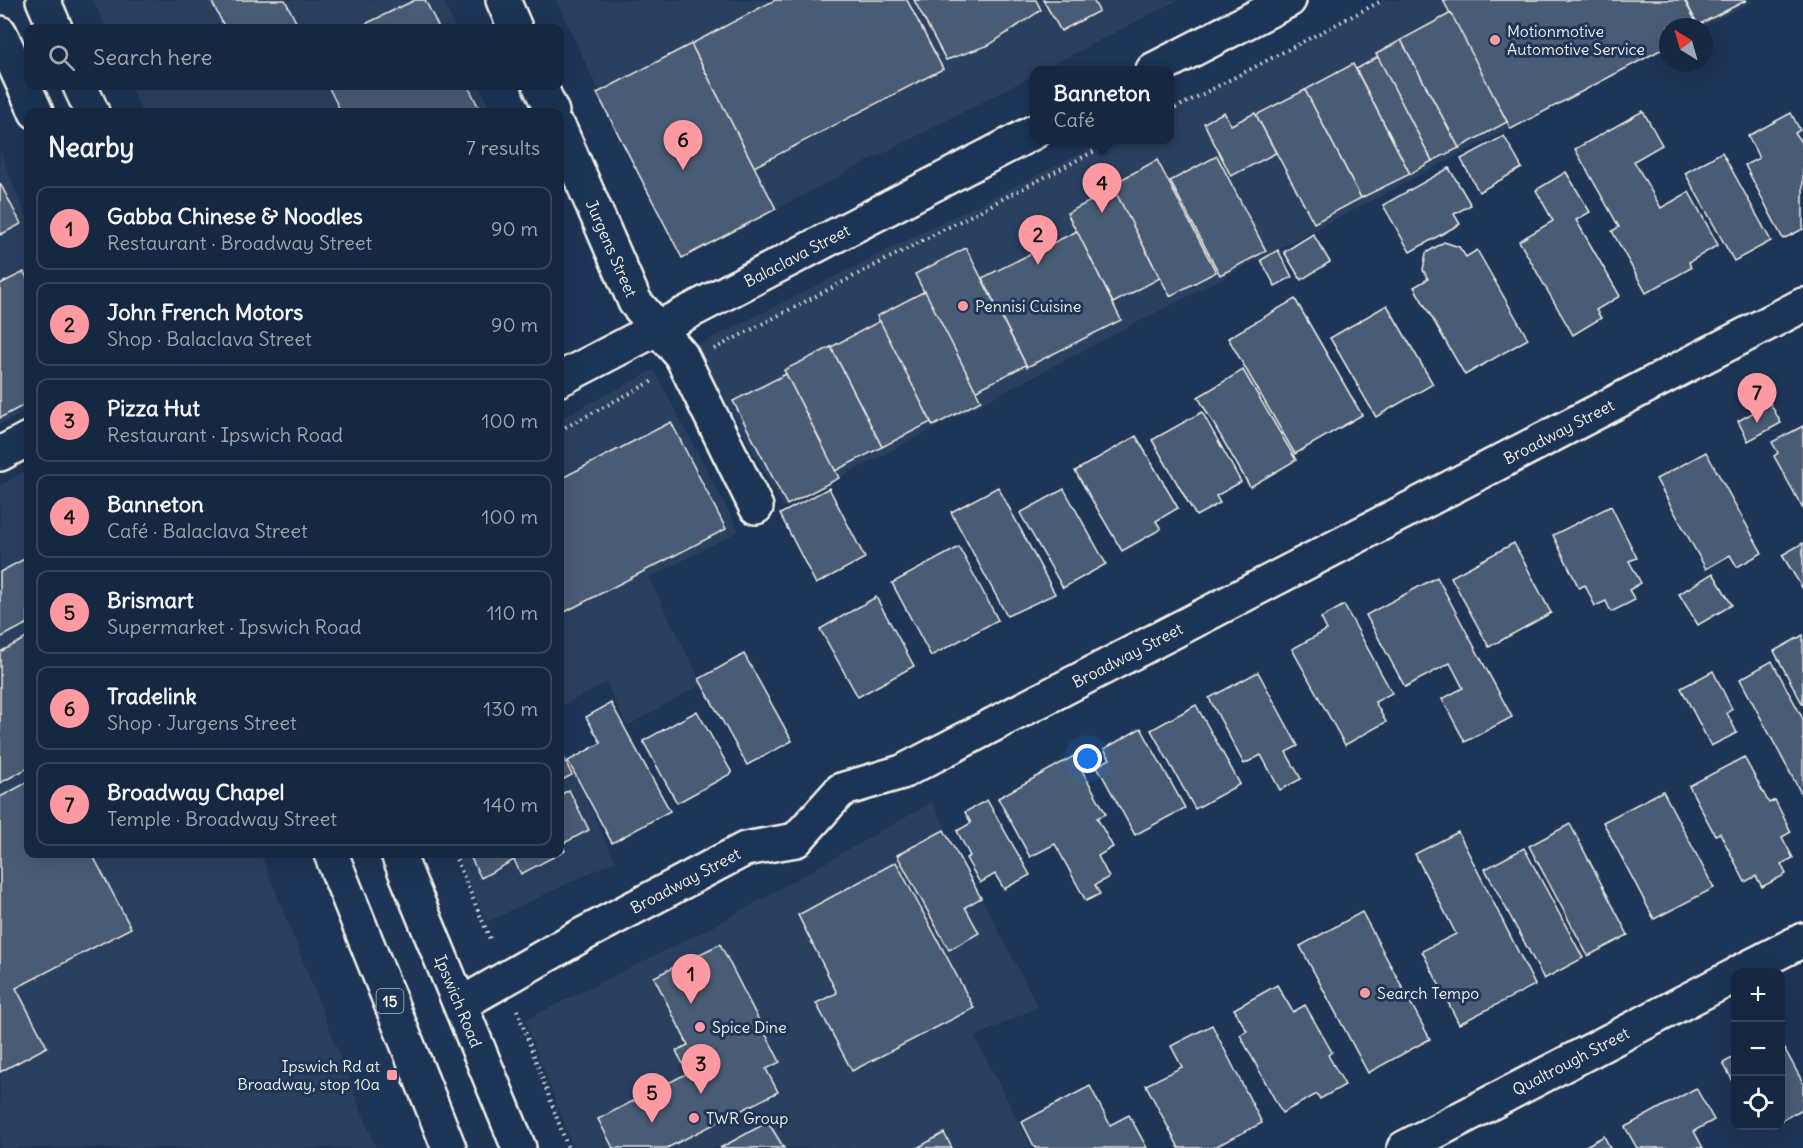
<!DOCTYPE html>
<meta charset="utf-8">
<style>
:root{--surface:#162841;--page:#23344c;--text:#f1f3f6;--muted:#9ea6b1;--line:#35445a;--accent:#ff9aa2}
body{margin:0;font-family:Delius,sans-serif;background:var(--page);color:var(--text)}
.controls{position:absolute;right:18px;bottom:18px;display:grid;overflow:hidden;border-radius:12px;box-shadow:0 6px 24px #0002}
.controls button{width:54px;height:54px;display:grid;place-items:center;padding:0;border:0;border-bottom:2px solid var(--line);background:var(--surface);color:var(--text);font:30px sans-serif}
.compass{position:absolute;left:1659px;top:18px;width:54px;height:54px;border-radius:50%;background:var(--surface);box-shadow:0 6px 24px #0002;rotate:323deg}
.you{position:absolute;left:1088px;top:759px;width:21px;height:21px;margin:-15px;border:4px solid #fff;border-radius:50%;background:#1a73e8;box-shadow:0 0 0 9px #1a73e833}
.badge{display:grid;place-items:center;width:39px;height:39px;border-radius:50%;background:var(--accent);color:#111;font-size:20px;font-weight:700}
.pin{position:absolute;translate:-50% -50px;filter:drop-shadow(0 2px 3px #0008)}
.pin::after{content:'';position:absolute;top:32px;width:21px;height:18px;background:inherit;clip-path:polygon(0 0,100% 0,50% 100%)}
.popup{position:absolute;left:1030px;top:66px;width:144px;height:78px;box-sizing:border-box;display:grid;place-content:center;border-radius:12px;background:var(--surface);filter:drop-shadow(0 2px 4px #0005);font-size:20px;white-space:nowrap;color:var(--muted)}
.popup b{font-size:22px;color:var(--text)}
.popup::after{content:'';position:absolute;left:50%;top:100%;margin-left:-12px;border:12px solid transparent;border-top-color:var(--surface)}
.list{margin:0;padding:0;list-style:none}
h2{display:flex;justify-content:space-between;align-items:center;height:78px;margin:0;padding:0 24px;font-size:26px}
h2 small{font-size:20px;font-weight:400;color:var(--muted)}
.list li{display:grid;grid-template-columns:39px 1fr auto;gap:18px;align-items:center;box-sizing:border-box;height:84px;margin:0 12px 12px;padding:0 12px;border:2px solid var(--line);border-radius:12px}
.list b{display:block;font-size:22px;white-space:nowrap}
.list p{margin:0;font-size:20px;white-space:nowrap;color:var(--muted)}
.list em{font-size:20px;font-style:normal;color:var(--muted)}
.icon{flex:none;width:33px;height:33px;fill:none;stroke:currentColor;stroke-width:2;stroke-linecap:round;stroke-linejoin:round}
.map{position:relative;flex:none;width:1803px;height:1148px;overflow:hidden}
.search{position:absolute;background:var(--surface);box-shadow:0 6px 24px #0002;left:24px;top:24px;width:540px;height:66px;display:flex;align-items:center;gap:15px;box-sizing:border-box;padding:0 21px;border-radius:12px;color:var(--muted);font-size:22px}
.panel{position:absolute;background:var(--surface);box-shadow:0 6px 24px #0002;left:24px;top:108px;width:540px;height:750px;border-radius:12px}
.map>svg:first-child{display:block}
.built{fill:#2a4060}
.building{fill:#485b74;stroke:#f4f1e8;stroke-width:1.5}
.lines{fill:none;stroke-linecap:round;stroke-linejoin:round}
.minor-casing{stroke:#f4f1e8;stroke-width:38}
.highway-casing{stroke:#f4f1e8;stroke-width:38}
.path{stroke:#f4f1e8;stroke-width:4;stroke-dasharray:1.5 4.5;stroke-linecap:butt}
.minor{stroke:#1d3557;stroke-width:33}
.highway{stroke:#1d3557;stroke-width:33}
.poi-dot{fill:#ff9aa2;stroke:#1d3557;stroke-width:2}
.labels{text-anchor:middle;dominant-baseline:central;stroke-width:6;stroke-linejoin:round;paint-order:stroke}
.shield{fill:#1d3557;stroke:#b4b9bc;stroke-width:1.5}
.shield-label{font-size:15px;font-weight:bold;fill:#f4f1e8}
.poi-label{font-size:16px;fill:#f4f1e8;stroke:#1d3557;text-anchor:start}
.street-label{font-size:16px;fill:#f4f1e8;stroke:#1d3557}
</style>
<div class="map">
<svg width="1803" height="1148" viewBox="0 0 1803 1148">
<rect width="100%" height="100%" fill="#1d3557"/>
<filter id="ink" filterUnits="userSpaceOnUse"><feTurbulence type="fractalNoise" baseFrequency=".0167" numOctaves="2"/><feDisplacementMap in="SourceGraphic" scale="12" xChannelSelector="R" yChannelSelector="G"/><feConvolveMatrix kernelMatrix="1 2 1 2 8 2 1 2 1" color-interpolation-filters="sRGB"/></filter>
<g filter="url(#ink)">
<g class="built">
<path d="M93,0H443L455,28H106Z"/>
<path d="M556,0H1178L1042,70H1034V75L682,258L623,143Z"/>
<path d="M1385,0H1755L1703,27H1668V46L783,507L696,346L1107,140H1170V108Z"/>
<path d="M130,86H480L491,112H142Z"/>
<path d="M0,151L28,221V410L0,425Z"/>
<path d="M654,370L739,531L649,578L702,684L627,726L606,683L560,707V419Z"/>
<path d="M28,470V854H261L376,1148H0V485Z"/>
<path d="M560,743L615,861L487,922L455,854H560Z"/>
<path d="M932,802L1038,1007L975,1037L1032,1148H573L525,1020L716,925Z"/>
</g>
<g class="building">
<path d="M211,0H285L299,28H225Z"/>
<path d="M415,0H425L439,28H357Z"/>
<path d="M775,0H907L943,69L754,167L691,44Z"/>
<path d="M914,0H1036L1041,10L989,45L946,60Z"/>
<path d="M1043,0H1093L1099,11L1061,31Z"/>
<path d="M1443,0H1684L1699,27H1668V46L1511,129Z"/>
<path d="M1685,0H1747L1698,25Z"/>
<path d="M1451,13L1507,122L1459,148L1401,40Z"/>
<path d="M1401,40L1459,148L1432,161L1376,54Z"/>
<path d="M691,44L776,209L682,258L597,93Z"/>
<path d="M1378,57L1432,161L1410,174L1356,69Z"/>
<path d="M1353,64L1410,174L1361,198L1305,90Z"/>
<path d="M328,86H468L481,112H341Z"/>
<path d="M1305,90L1361,198L1314,223L1256,115Z"/>
<path d="M1643,111L1662,145L1634,161L1661,208L1689,192L1718,245L1689,262L1691,268L1646,293L1612,231L1619,227L1575,149Z"/>
<path d="M1224,112L1231,125L1255,113L1276,153L1231,176L1204,123Z"/>
<path d="M1791,113L1800,130L1795,133L1803,146V229L1783,239L1745,165L1759,158L1748,136Z"/>
<path d="M1504,136L1522,168L1479,192L1461,159Z"/>
<path d="M1722,152L1771,241L1734,261L1685,173Z"/>
<path d="M1217,156L1266,251L1220,275L1170,181Z"/>
<path d="M1157,160L1216,272L1170,296L1111,185Z"/>
<path d="M1449,168L1471,205L1454,214L1460,224L1410,252L1383,205Z"/>
<path d="M1566,172L1590,212L1576,220L1620,296L1596,310L1601,318L1573,335L1519,241L1553,221L1536,190Z"/>
<path d="M0,183L21,224L0,235Z"/>
<path d="M1114,189L1160,278L1113,303L1067,213Z"/>
<path d="M1077,231L1121,320L1027,367L982,278Z"/>
<path d="M1313,234L1330,262L1301,280L1284,252Z"/>
<path d="M1444,242L1459,247L1466,257L1477,250L1528,339L1465,375L1414,287L1428,279L1423,270L1426,253Z"/>
<path d="M966,248L1026,365L975,391L915,274Z"/>
<path d="M1278,250L1292,277L1275,286L1261,260Z"/>
<path d="M24,272L28,280V403L0,418V284Z"/>
<path d="M925,291L981,401L933,426L877,316Z"/>
<path d="M1295,299L1362,415L1295,454L1228,338Z"/>
<path d="M1387,305L1433,384L1376,417L1330,338Z"/>
<path d="M880,321L931,422L882,447L831,347Z"/>
<path d="M831,347L882,447L835,471L784,370Z"/>
<path d="M1243,370L1296,460L1250,487L1198,397Z"/>
<path d="M786,374L839,478L787,505L733,401Z"/>
<path d="M1770,403L1781,423L1748,441L1738,421Z"/>
<path d="M1202,412L1241,482L1216,496L1220,503L1196,516L1152,440Z"/>
<path d="M671,422L726,529L561,614L560,479Z"/>
<path d="M1803,426V509L1774,456L1778,453L1772,442Z"/>
<path d="M1136,436L1178,508L1156,521L1161,529L1122,551L1075,471Z"/>
<path d="M1706,452L1762,553L1737,567L1730,555L1706,569L1656,479Z"/>
<path d="M998,487L1055,594L1007,616L951,512Z"/>
<path d="M829,488L865,558L816,584L780,514Z"/>
<path d="M1064,489L1106,564L1063,588L1020,513Z"/>
<path d="M1611,506L1637,558L1629,561L1641,583L1629,590L1635,600L1611,612L1606,601L1595,606L1585,585L1579,588L1553,535Z"/>
<path d="M1514,543L1551,613L1489,647L1451,577Z"/>
<path d="M1803,543V589L1782,555Z"/>
<path d="M959,547L998,620L931,656L892,583Z"/>
<path d="M28,557V623L0,638V572Z"/>
<path d="M1713,573L1732,605L1698,625L1679,594Z"/>
<path d="M1437,577L1512,717L1465,742L1442,699L1463,688L1450,663L1405,687L1366,615Z"/>
<path d="M876,597L914,666L858,697L820,629Z"/>
<path d="M1344,605L1392,693L1375,702L1386,722L1345,745L1292,649L1327,630L1321,618Z"/>
<path d="M1803,635V705L1774,651Z"/>
<path d="M28,637V768L0,783V652Z"/>
<path d="M744,654L792,741L747,765L699,679Z"/>
<path d="M1772,661L1803,719V797L1740,679Z"/>
<path d="M1713,671L1732,709L1727,713L1737,733L1711,746L1681,688Z"/>
<path d="M1258,672L1298,746L1286,752L1301,779L1280,790L1261,755L1244,764L1209,698Z"/>
<path d="M611,703L670,811L612,843L568,761L601,743L586,717Z"/>
<path d="M1196,705L1240,784L1195,809L1151,730Z"/>
<path d="M697,711L732,773L677,803L643,741Z"/>
<path d="M1141,728L1185,808L1135,835L1097,766L1110,759L1104,749Z"/>
<path d="M560,750L572,775L560,781Z"/>
<path d="M1074,756L1106,814L1097,818L1113,847L1098,856L1109,877L1095,885L1100,894L1086,901L1055,844L1030,857L998,798Z"/>
<path d="M1744,757L1769,803L1775,800L1791,832L1782,837L1793,858L1781,864L1786,874L1762,887L1756,876L1745,882L1720,833L1715,835L1689,786Z"/>
<path d="M28,782V854H92L131,928L16,988L47,1047L0,1072V797Z"/>
<path d="M569,790L589,830L562,844L565,851L521,874L514,860L481,878L469,854H560V795Z"/>
<path d="M1663,791L1714,888L1654,919L1603,822Z"/>
<path d="M987,800L1030,875L1004,889L995,874L980,883L966,858L970,856L957,831L971,823L965,812Z"/>
<path d="M1570,824L1628,935L1588,956L1529,846Z"/>
<path d="M944,830L981,898L965,907L979,933L949,950L897,855Z"/>
<path d="M1458,832L1535,985L1459,1024L1422,951L1456,934L1415,854Z"/>
<path d="M1524,848L1583,958L1544,979L1485,869Z"/>
<path d="M896,862L974,1008L852,1071L816,1003L837,993L798,915Z"/>
<path d="M1362,912L1430,1039L1368,1073L1300,946Z"/>
<path d="M720,944L780,1062L766,1069L778,1092L667,1148H613L598,1119L688,1073L676,1051L688,1045L654,977Z"/>
<path d="M1277,985L1293,1012L1305,1005L1332,1052L1328,1055L1345,1085L1320,1099L1317,1094L1282,1113L1240,1035L1247,1031L1234,1009Z"/>
<path d="M1212,1025L1262,1123L1213,1148H1179L1146,1085L1182,1067L1171,1046Z"/>
<path d="M1780,1040L1803,1083V1109L1780,1121Z"/>
<path d="M1736,1056V1087L1723,1063Z"/>
<path d="M1090,1086L1110,1125L1129,1115L1147,1148H1035L1022,1122Z"/>
<path d="M1696,1088L1714,1120L1694,1131L1703,1148H1637L1625,1127Z"/>
<path d="M768,1122L784,1148H720Z"/>
<path d="M944,1133L952,1148H917Z"/>
<path d="M1604,1136L1610,1148H1582Z"/>
</g>
<g class="lines">
<g class="minor-casing">
<g id="minor">
<path d="M503,0L515,28"/>
<path d="M1153,70L1289,0"/>
<path d="M540,86L552,112"/>
<path id="s1" d="M560,130L635,302L681,355L756,507"/>
<path id="s2" d="M560,379L1034,132"/>
<path d="M0,454L28,439"/>
<path d="M1740,972L1803,940"/>
<path id="s3" d="M461,1004L582,935L745,849L796,840L841,790L902,772L1803,305"/>
<path id="s4" d="M1404,1148L1736,975"/>
</g>
</g>
<g class="highway-casing">
<g id="highway">
<path d="M43,0L55,28"/>
<path d="M0,33L36,112"/>
<path d="M80,86L92,112"/>
<path d="M331,854L449,1148"/>
<path id="s5" d="M398,854L519,1148"/>
</g>
</g>
<g class="path">
<path d="M1170,111L1383,0"/>
<path d="M714,349L1116,140"/>
<path d="M560,430L655,380"/>
<path d="M454,854L491,941"/>
<path d="M517,1010L568,1148"/>
</g>
<use href="#minor" class="minor"/>
<use href="#highway" class="highway"/>
</g>
</g>
<g class="poi-dot">
<circle cx="1495" cy="40" r="6"/>
<circle cx="963" cy="306" r="6"/>
<circle cx="1365" cy="993" r="6"/>
<circle cx="700" cy="1027" r="6"/>
<rect x="386" y="1069" width="12" height="12" rx="3"/>
<circle cx="694" cy="1118" r="6"/>
</g>
<g class="labels">
<rect class="shield" x="376.5" y="989" width="27" height="24" rx="4.5"/>
<g class="shield-label">
<text x="390" y="1001">15</text>
</g>
<g class="poi-label">
<text x="1507" y="31">Motionmotive<tspan x="1507" dy="18">Automotive Service</tspan></text>
<text x="975" y="306">Pennisi Cuisine</text>
<text x="1377" y="993">Search Tempo</text>
<text x="712" y="1027">Spice Dine</text>
<text x="380" y="1066" text-anchor="end">Ipswich Rd at<tspan x="380" dy="18">Broadway, stop 10a</tspan></text>
<text x="706" y="1118">TWR Group</text>
</g>
<g class="street-label">
<text stroke="none"><textPath href="#s1" startOffset="129">Jurgens Street</textPath></text>
<text stroke="none"><textPath href="#s2" startOffset="267">Balaclava Street</textPath></text>
<text stroke="none"><textPath href="#s3" startOffset="1246">Broadway Street</textPath></text>
<text stroke="none"><textPath href="#s3" startOffset="760">Broadway Street</textPath></text>
<text stroke="none"><textPath href="#s3" startOffset="256">Broadway Street</textPath></text>
<text stroke="none"><textPath href="#s5" startOffset="159">Ipswich Road</textPath></text>
<text stroke="none"><textPath href="#s4" startOffset="188">Qualtrough Street</textPath></text>
</g>
</g>
</svg>
<div class="controls">
<button>+</button>
<button>−</button>
<button><svg class="icon" aria-label="locate" viewBox="0 0 24 24"><circle cx="12" cy="12" r="6"/><path d="M12 2v4M12 18v4M2 12h4M18 12h4"/></svg></button>
</div>
<svg class="compass" viewBox="-18 -18 36 36"><path d="M0-13l5 13h-10z" fill="#e53935"/><path d="M0 13l5-13h-10z" fill="#9ea6b1"/></svg>
<div class="you"></div>
<div class="pin badge" style="left:691px;top:1004px">1</div>
<div class="pin badge" style="left:1038px;top:265px">2</div>
<div class="pin badge" style="left:701px;top:1094px">3</div>
<div class="pin badge" style="left:1102px;top:213px">4</div>
<div class="popup"><b>Banneton</b>Café</div>
<div class="pin badge" style="left:652px;top:1123px">5</div>
<div class="pin badge" style="left:683px;top:170px">6</div>
<div class="pin badge" style="left:1757px;top:423px">7</div>
<div class="search"><svg class="icon" aria-label="search" viewBox="0 0 24 24"><circle cx="10" cy="10" r="6"/><path d="M15 15l6 6"/></svg>Search here</div>
<section class="panel">
<h2>Nearby<small>7 results</small></h2>
<ul class="list">
<li><span class="badge">1</span><div><b>Gabba Chinese &amp; Noodles</b><p>Restaurant · Broadway Street</p></div><em>90 m</em></li>
<li><span class="badge">2</span><div><b>John French Motors</b><p>Shop · Balaclava Street</p></div><em>90 m</em></li>
<li><span class="badge">3</span><div><b>Pizza Hut</b><p>Restaurant · Ipswich Road</p></div><em>100 m</em></li>
<li><span class="badge">4</span><div><b>Banneton</b><p>Café · Balaclava Street</p></div><em>100 m</em></li>
<li><span class="badge">5</span><div><b>Brismart</b><p>Supermarket · Ipswich Road</p></div><em>110 m</em></li>
<li><span class="badge">6</span><div><b>Tradelink</b><p>Shop · Jurgens Street</p></div><em>130 m</em></li>
<li><span class="badge">7</span><div><b>Broadway Chapel</b><p>Temple · Broadway Street</p></div><em>140 m</em></li>
</ul>
</section>
</div>
